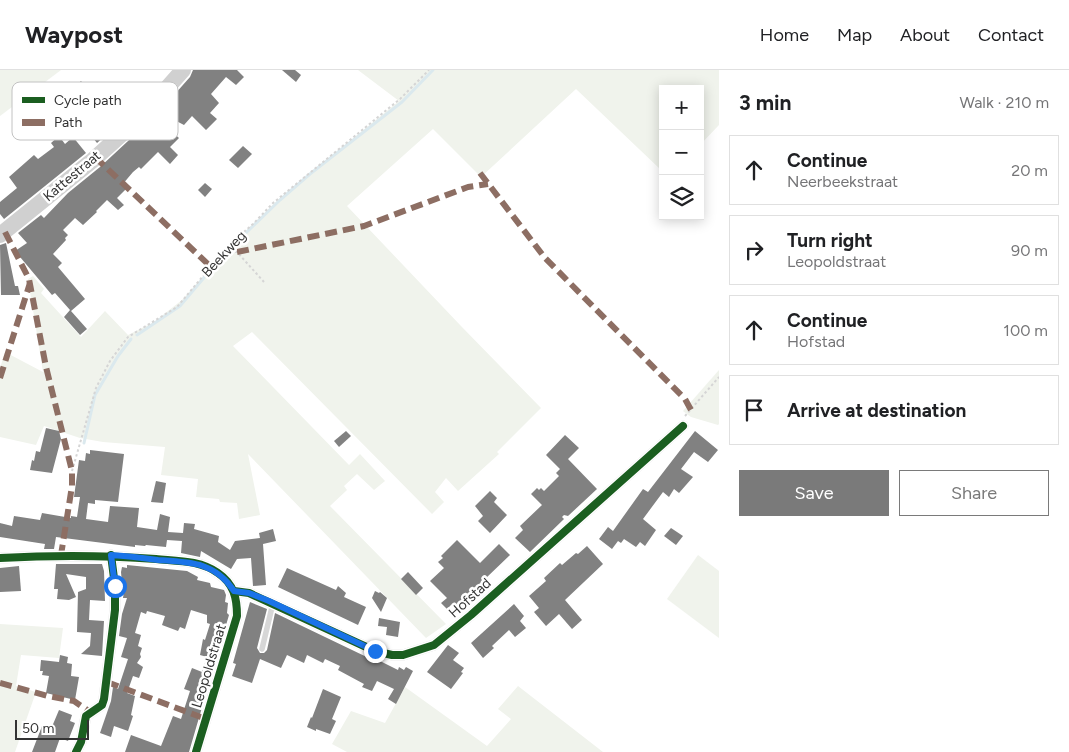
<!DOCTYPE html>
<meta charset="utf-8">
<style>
:root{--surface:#fff;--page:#f6f6f6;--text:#202124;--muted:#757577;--line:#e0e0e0;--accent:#7a7a7a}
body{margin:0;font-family:Figtree,sans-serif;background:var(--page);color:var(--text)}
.controls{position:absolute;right:15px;top:15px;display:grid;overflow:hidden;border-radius:0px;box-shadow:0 2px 12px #0003}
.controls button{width:45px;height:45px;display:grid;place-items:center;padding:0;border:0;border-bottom:1px solid var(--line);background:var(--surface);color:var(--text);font:25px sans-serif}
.scale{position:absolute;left:15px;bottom:12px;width:74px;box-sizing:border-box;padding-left:5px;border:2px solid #333;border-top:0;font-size:14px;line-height:18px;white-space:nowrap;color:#333;-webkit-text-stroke:4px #fff;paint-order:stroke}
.stop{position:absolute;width:15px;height:15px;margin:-11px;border:4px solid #1a73e8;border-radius:50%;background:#fff}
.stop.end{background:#1a73e8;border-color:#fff;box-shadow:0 1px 5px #0008}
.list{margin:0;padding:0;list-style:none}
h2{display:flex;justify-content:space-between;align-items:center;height:65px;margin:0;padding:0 20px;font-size:21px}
h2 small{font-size:16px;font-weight:400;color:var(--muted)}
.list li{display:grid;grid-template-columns:32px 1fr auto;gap:15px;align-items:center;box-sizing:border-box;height:70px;margin:0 10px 10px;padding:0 10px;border:1px solid var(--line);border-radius:0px}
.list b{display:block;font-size:19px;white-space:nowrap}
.list p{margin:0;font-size:16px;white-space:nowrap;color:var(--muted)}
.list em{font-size:16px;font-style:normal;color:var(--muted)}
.actions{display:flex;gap:10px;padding:15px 20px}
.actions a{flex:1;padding:11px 0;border:1px solid var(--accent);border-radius:0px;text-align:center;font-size:18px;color:var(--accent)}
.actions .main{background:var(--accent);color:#fff}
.icon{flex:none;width:28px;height:28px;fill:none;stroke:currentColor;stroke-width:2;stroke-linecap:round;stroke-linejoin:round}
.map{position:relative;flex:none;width:719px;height:682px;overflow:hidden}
header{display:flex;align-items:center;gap:30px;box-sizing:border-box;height:70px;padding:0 25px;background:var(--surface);border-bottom:1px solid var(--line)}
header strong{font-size:24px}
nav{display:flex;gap:28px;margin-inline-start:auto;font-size:18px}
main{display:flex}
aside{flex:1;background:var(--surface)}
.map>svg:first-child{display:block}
.green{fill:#f0f3ec}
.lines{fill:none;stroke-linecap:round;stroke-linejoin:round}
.stream{stroke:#dbe9ee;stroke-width:3}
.building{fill:#818181}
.path{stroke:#d5d5d5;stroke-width:2;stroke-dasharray:2.5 2.5;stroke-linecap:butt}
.lane{stroke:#d7d7d7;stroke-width:5.5}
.street{stroke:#d7d7d7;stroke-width:11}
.secondary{stroke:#d0d0d0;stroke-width:16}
.quiet{stroke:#8d6e63;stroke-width:6;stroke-dasharray:12 6;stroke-linecap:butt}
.cycleway-casing{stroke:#fff;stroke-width:11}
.cycleway{stroke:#1b5e20;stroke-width:8}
.route{stroke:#1a73e8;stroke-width:6}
.labels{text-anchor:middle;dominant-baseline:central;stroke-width:5;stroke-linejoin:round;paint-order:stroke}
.street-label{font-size:14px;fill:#333;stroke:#fff}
.key{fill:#fff;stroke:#c2c2c2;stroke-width:1}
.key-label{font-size:14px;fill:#333}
</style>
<header>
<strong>Waypost</strong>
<nav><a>Home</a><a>Map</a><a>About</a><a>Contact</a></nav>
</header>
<main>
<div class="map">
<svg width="719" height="682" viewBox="0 0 719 682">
<rect width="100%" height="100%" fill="#fff"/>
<g class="green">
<path d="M0,0H61L0,46Z"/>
<path d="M358,0H719V55L700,75V19H663V98L660,99L576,19L481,107L433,59L347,136L461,256L541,338L497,382L499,384L458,421L446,408L435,422L444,432L432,444L252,262L233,276L349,395L360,384L385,411L374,420L357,404L344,416L347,420L330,436L446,554L426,568L248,384L260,445L239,449L237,433L220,432L219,429L196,427L198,409L161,405L165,377L103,372L80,368L44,356L36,375L0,367V298L5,282L43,302L28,209L33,206L44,219L41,223L81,267L105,241L128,265L154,252L182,230L228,178L280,128L399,31Z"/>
<path d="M719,300V354L718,355L691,347L683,341Z"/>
<path d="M698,485L719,501V568L667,529Z"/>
<path d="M0,554L63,558L59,588L21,585L16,616L36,622L15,682H0Z"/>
<path d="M518,616L603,682H347L332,674L351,641L385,653L405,617L487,676L511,649L498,639Z"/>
</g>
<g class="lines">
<g class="stream">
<path d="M137,265L180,236L224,184L280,130L310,104L402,32L433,0"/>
<path d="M84,373L95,325L118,286L131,269"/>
</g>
</g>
<g class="building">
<path d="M193,0H237L244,7L236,15L226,7L211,24L219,33L210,43L217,49L206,60L192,46L184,55L159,42L190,7Z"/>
<path d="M282,0H295L301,5L296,12Z"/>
<path d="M81,11L86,17L90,14L99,24L95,28L97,30L89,36L73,18Z"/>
<path d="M126,29L135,39L97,73L93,68L103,60L95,51L111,37L113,40Z"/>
<path d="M155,46L179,68L170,77L178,85L170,94L158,82L141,99L139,97L133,102L122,115L126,119L117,128L124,135L118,140L107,130L96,141L97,142L83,155L75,148L63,160L68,165L65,168L66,170L53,184L62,193L58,197L85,229L71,241L87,259L80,265L64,247L70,240L55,223L52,225L15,181L27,173L18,163L41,145L44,148L68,123L100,97Z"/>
<path d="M59,66L65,74L73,67L86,83L4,149L0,144V132L17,118L9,107L34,85L38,89L54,77L51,73Z"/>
<path d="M243,76L252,84L238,98L229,90Z"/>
<path d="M205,113L212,119L205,127L198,120Z"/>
<path d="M6,173L15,216H18L20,225H1L0,175Z"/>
<path d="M46,358L59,361L61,369L52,403L30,400L32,390L34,391L36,381L40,382Z"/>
<path d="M346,361L351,366L339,377L334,371Z"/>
<path d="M695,361L718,380L708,392L694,382L681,399L693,407L679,423L674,419L669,427L663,422L643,449L656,460L645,476L640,472L636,477L624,469L621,473L618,471L612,479L599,469L608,457L613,461L643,419L648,422Z"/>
<path d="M565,365L579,378L568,389L597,419L568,446L564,445L562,447L564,449L530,482L515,468L523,460L520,456L542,435L531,424L537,418L539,420L541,418L544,421L559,406L556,403L560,399L546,385Z"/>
<path d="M90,380L124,384L118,432L95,430V434L88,433L86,449L108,452L110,436L139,438L137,457L157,460L160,444L170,447L168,462L183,463L184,453L195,454L194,459L219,466L218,472L230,480L235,471L260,468L259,463L273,459L276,471L263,474L266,515L253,516L251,488L237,489L231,499L201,481L200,487L181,483L182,471L167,470L166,477L146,475L145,476L135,475V477L56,467L54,479H44L45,474L0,467V453L12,456L14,446L40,450L42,443L71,448V446L77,447L80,427H74L79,390L85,391L86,383L90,384Z"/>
<path d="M156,411L166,413L163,433L151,432Z"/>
<path d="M490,421L497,428L494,432L507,445L490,463L478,451L483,446L475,436Z"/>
<path d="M671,458L683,466L676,475L664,466Z"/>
<path d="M457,470L480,493L499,474L510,485L461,532L466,538L460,544L451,535L447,539L441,533L447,528L430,511L444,498L438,492L443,488L441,486Z"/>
<path d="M587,476L603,494L565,530L582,550L572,559L559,544L546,556L534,542L539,538L529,526L546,511L544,508L560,493L562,495L576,483L578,484Z"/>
<path d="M56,494H102L104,501L105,531L90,530L89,550L104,551L102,586L81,584L90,576L91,563L77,562L78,522L86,519V507L66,504L76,527L69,530L57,529L58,519H54Z"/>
<path d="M127,495L187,501L198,507L197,510L210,513L211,517L224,520L226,525L225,532L228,533L227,543L229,545L189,682H125L131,665L161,676L173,646L181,649L190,621L184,619L192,598L202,602L207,587L200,585L203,569L205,570L210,554L207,553V545L191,540L185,559L180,557L178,561L162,555L165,546L147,541L146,544L141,542L135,563L141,565L138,576L142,578L140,584L141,587L137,593L143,597L139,608L133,606L127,623L135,626L131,645L133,646L128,661L114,656L111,667L100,663L111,631L113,617L118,619L128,589L121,587L127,568L119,566L122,544L127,528H123L125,514H122L121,502L122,497L127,498Z"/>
<path d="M19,496L21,521L0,522V498Z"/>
<path d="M287,498L336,520L338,516L346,523L344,527L366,537L358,555L278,517Z"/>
<path d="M408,502L423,518L416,525L401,509Z"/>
<path d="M375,521L379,523L380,522L387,528L381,542L372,528Z"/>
<path d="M250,532L267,539L257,578L260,583H264L267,580L275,543L375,591L376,589L398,600L399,597L404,600L406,597L413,601L396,634L388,629L394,619L377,611L372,621L362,617L364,614L338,600L340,596L325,589L323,593L307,585L304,593L287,585L281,598L260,589L252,613L232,606L236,594L233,593Z"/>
<path d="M514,534L524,546L520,551L526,558L515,567L509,560L492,576L494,578L483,588L471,573Z"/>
<path d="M379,548L400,552L398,567L386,565L387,557L378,556Z"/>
<path d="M448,575L459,583L453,590L464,598L461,602L463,603L451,619L427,602Z"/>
<path d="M60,585L68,587L67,593L72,594L71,606L79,607L75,630L46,623L49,606L42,605L43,601H40L41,590L59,592Z"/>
<path d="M323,619L341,627L332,649L336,651L330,664L316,659V661L307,657L311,647L312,648Z"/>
<path d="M59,640L72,645L70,651L75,653L68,671L60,668L55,682H32L42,656L51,659Z"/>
</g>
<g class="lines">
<g class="path">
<path d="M225,181L237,182L264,212"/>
<path d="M685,346L719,307"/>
<path d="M72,401L96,318L110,291L128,267L177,237L230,174L253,154L273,133L400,29L429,0"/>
</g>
<path class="lane" d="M262,579L273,533"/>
<g class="street">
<path d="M0,488C53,485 103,485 156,489C177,491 200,490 218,503C234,514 237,528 237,546L196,682"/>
<path d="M234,521L249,523L375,581L392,585H403L434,575L471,545L683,356"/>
<path d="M76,682L81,672L86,646L102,635L104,629L115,540V516L111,485"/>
</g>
<path class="secondary" d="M0,165L93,90L143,45L183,0"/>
<g class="quiet">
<path d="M95,87L211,197"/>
<path d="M480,103L545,188L685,329L691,340"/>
<path d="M5,162L29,209L46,297L72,401V416L61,485"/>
<path d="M237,182L364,156L468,117L488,114"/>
<path d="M0,308L30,213"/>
<path d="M107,612L206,649"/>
<path d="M0,613L48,626L74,631L90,642"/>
</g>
<g class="cycleway-casing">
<g id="cycleway">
<path d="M0,488C53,485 103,485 156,489C177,491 200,490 218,503C234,514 237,528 237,546L196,682"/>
<path d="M234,521L249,523L375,581L392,585H403L434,575L471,545L683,356"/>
<path d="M76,682L81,672L86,646L102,635L104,629L115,540V516L111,485"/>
</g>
</g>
<use href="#cycleway" class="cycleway"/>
</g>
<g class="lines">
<path class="route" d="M115,516L111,485C127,486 143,488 158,490C190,492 215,492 234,521L249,523L269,531L375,581"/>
</g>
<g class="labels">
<g class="street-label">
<text transform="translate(72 106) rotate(-40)">Kattestraat</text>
<text transform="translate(224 184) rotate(-47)">Beekweg</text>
<text transform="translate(470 528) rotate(-42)">Hofstad</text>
<text transform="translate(209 596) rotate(-73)">Leopoldstraat</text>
</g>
</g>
<rect x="12" y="12" width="166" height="58" rx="8" class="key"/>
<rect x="22" y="27" width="23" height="6" fill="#1b5e20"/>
<rect x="22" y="49" width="23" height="7" fill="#8d6e63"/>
<g class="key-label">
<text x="54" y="35">Cycle path</text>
<text x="54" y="57">Path</text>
</g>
</svg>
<div class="controls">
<button>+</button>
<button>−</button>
<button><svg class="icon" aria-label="layers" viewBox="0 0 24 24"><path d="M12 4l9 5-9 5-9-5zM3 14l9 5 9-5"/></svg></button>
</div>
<div class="scale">50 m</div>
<div class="stop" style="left:115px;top:516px"></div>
<div class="stop end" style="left:375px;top:581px"></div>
</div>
<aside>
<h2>3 min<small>Walk · 210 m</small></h2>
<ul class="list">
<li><svg class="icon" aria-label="ahead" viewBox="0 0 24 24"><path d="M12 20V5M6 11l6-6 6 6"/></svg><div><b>Continue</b><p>Neerbeekstraat</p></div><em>20 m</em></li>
<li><svg class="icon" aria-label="right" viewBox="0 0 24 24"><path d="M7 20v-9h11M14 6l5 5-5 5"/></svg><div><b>Turn right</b><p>Leopoldstraat</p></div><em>90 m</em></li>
<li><svg class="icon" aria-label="ahead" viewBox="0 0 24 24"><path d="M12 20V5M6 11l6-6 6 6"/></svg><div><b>Continue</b><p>Hofstad</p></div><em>100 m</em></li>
<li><svg class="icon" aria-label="arrive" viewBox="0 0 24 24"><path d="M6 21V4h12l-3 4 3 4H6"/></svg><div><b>Arrive at destination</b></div></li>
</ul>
<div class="actions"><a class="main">Save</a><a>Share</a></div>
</aside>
</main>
